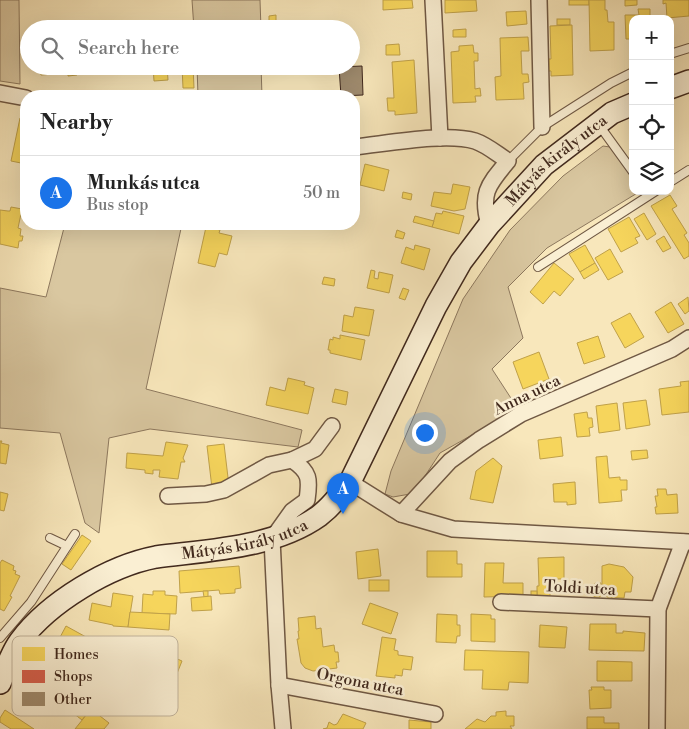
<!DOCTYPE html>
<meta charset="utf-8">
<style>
:root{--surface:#fff;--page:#f6f6f6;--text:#222;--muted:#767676;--line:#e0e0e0;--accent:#1a73e8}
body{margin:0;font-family:"Libre Bodoni",serif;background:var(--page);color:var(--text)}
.controls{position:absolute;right:15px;top:15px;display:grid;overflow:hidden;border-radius:10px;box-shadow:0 5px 20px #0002}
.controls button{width:45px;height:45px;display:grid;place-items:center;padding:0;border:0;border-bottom:1px solid var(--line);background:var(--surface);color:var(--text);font:25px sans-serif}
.you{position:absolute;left:424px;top:432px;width:18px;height:18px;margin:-12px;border:4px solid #fff;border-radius:50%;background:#1a73e8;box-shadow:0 0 0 8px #1a73e833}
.badge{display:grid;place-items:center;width:32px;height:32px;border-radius:50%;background:var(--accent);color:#fff;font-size:16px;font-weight:700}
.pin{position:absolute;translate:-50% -41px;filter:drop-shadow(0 1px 2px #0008)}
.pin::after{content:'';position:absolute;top:26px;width:18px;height:15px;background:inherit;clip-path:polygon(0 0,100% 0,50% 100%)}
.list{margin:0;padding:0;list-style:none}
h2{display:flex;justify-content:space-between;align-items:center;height:65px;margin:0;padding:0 20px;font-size:21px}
h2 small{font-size:16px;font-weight:400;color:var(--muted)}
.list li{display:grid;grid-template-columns:32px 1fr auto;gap:15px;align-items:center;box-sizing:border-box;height:75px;padding:0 20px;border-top:1px solid var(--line)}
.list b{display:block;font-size:19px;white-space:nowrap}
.list p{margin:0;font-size:16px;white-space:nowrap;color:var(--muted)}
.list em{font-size:16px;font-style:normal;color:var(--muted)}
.icon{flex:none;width:28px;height:28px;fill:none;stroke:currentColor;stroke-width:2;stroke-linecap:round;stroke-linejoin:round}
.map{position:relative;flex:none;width:689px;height:729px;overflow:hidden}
.search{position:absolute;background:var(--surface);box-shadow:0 5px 20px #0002;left:20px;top:20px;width:340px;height:55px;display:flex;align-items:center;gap:12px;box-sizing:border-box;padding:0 18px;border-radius:28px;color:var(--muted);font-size:19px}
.panel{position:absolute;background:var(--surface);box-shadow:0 5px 20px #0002;left:20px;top:90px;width:340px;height:140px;border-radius:20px}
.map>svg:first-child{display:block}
.green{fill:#d9c7a0;stroke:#8d785e}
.homes{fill:#f6d55c;stroke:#c0a149}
.building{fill:#a08c6f;stroke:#41291d}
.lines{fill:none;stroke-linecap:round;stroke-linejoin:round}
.lane-casing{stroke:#6f5844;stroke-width:10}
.street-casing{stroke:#6f5844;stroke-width:18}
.secondary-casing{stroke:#41291d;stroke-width:24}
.lane{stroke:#faefd3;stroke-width:8}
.street{stroke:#faefd3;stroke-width:15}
.secondary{stroke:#faefd3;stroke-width:21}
.labels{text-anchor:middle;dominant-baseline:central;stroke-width:5;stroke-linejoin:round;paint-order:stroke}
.street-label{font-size:16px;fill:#41291d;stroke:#faefd3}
.key{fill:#faefd3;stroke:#c2b49c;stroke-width:1}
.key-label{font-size:14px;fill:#41291d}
</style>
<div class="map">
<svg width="689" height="729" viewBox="0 0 689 729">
<rect width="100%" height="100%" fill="#f8e7bb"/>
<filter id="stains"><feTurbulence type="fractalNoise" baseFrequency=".004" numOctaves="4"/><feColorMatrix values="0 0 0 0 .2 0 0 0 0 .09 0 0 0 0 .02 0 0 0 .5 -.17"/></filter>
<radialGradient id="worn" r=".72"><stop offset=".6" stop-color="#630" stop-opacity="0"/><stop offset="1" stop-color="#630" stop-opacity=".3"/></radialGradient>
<g class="green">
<path d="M0,0H19L20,84L0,81Z"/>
<path d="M192,0H260L261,29H194Z"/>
<path d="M197,66H261L262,96H198Z"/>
<path d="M603,146L610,147L633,179V191L639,192L547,248L508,287L523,338L492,369L518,409L440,453L423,479L410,494L393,497L385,494L391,471L463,299L510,230L563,176Z"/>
<path d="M65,224H182L146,389L302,430L298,447L150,429L109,438L99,533L85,523L60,433L0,428V288L46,297Z"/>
</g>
<g class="homes">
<path d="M383,0H412L413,8L383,10Z"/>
<path d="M445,0H476L477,11L445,13Z"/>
<rect x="569" y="0" width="20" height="5"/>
<path d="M589,0H605V10H607L608,22H614V50L590,51Z"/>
<path d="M625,0H637V5L625,6Z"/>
<path d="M663,0H689V16L667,18L666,3L663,4Z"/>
<path d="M638,9H650V19H633V39H626L625,15H639Z"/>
<path d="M526,11L527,24L507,26L506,12Z"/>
<path d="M276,15V29H269V16Z"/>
<rect x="557" y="19" width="13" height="6"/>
<path d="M572,25L573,75L551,76V71H548L547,59H551L550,26Z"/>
<path d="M466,29V37H453V30Z"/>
<path d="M528,37L529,51H521L522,74H528L529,82L523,83L524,99L496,100L495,77L501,76L500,38Z"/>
<path d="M399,44L400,55H386V45Z"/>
<path d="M473,45L474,53H478V61H474L475,89L480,88L481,96H475L476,102L453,103L451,52L459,51V46Z"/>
<path d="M414,60L417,113L395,115V111H388L387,98H394L392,62Z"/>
<path d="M41,66H76L77,75L68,76V73L41,75Z"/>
<path d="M153,66H167L168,80L154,81Z"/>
<path d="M182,66H193L194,88H183Z"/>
<path d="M270,66H286L287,72H270Z"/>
<path d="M20,118L26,120V158H25L24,161L21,160V163L11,161Z"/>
<path d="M365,164L389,170L384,191L360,185Z"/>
<path d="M453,184L470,187L465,209L454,211L431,206L434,192L451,194Z"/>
<path d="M403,192L412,194L411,200L402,198Z"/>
<path d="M670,195L677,206L672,209L687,233L684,235L689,243V256L684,259L651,206Z"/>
<path d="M11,207L22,209L18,228L21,229L20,236H23L22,241H19L18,248L0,244V210L8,211H10Z"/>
<path d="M443,211L464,216L459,234L432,227L436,213L442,214Z"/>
<path d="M644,213L656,234L647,240L634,219Z"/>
<path d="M415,216L434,221L432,227L413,222Z"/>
<path d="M629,217L640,236L635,238L638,243L621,252L608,229Z"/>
<path d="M324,224H333L331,229L323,226Z"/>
<path d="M206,227L220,230L219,233L232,236L227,255L219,253L215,267L198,263Z"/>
<path d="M397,230L405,233L403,239L395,237Z"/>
<path d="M664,236L671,248L663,252L656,241Z"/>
<path d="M415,245L430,249L424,270L401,263L406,247L414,250Z"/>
<path d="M585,245L595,263L580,272L569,254Z"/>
<path d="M610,249L623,272L608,280L595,258Z"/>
<path d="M554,263L574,279L560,296L554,291L543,304L530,292Z"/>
<path d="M595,263L599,270L584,279L580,272Z"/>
<path d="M371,270L375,271L374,278L378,279L379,272L393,275L389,293L367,288Z"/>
<path d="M324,277L335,279L334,286L322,284Z"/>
<path d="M403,288L409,290L405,300L399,298Z"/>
<path d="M688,297L689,311L685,314L678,304Z"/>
<path d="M671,302L684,324L668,333L655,312Z"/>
<path d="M355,307L374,310L369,336L342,331L344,315L353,317Z"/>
<path d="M630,313L644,337L625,348L611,323Z"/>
<path d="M340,335L365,340L361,360L330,353V350H328L330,339L333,340V337L340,339Z"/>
<path d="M598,336L605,357L584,364L577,343Z"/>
<path d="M539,352L549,379L523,389L513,362Z"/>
<path d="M288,378L305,382L304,385L314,388L308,414L266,405L270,387L285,391Z"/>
<path d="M689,381V412L662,415L659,389L681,386L680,382Z"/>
<path d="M335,389L348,392L346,405L332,402Z"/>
<path d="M646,400L650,425L626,429L623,403Z"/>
<path d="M617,403L620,430L599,433L596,406Z"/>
<path d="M587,412L588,418H592L593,427L589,428L590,436L577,437L574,414Z"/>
<path d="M561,437L563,456L540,459L538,440Z"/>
<path d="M0,441H2L1,443L9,445L6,464L0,463Z"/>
<path d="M166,442L188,445L183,458L185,462H181L178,479L159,477L160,470H153V474L145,473V470L126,468L127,453L163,456Z"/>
<path d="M224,444L229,486L212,488L207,446Z"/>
<path d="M647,450L648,458L632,460L631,451Z"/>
<path d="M607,456L609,478L620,477V480H627V490H621L622,501L599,503L596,457Z"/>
<path d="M493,458L502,466L493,503L470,499L476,471Z"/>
<path d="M575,482L576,504L567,505V502H554L553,484Z"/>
<path d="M657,489H666L667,495L677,494L678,513L656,514L655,507H657L655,496H658Z"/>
<path d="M0,492L8,494L4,511L0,510Z"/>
<path d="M82,535L91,541L71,570L62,564Z"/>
<path d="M378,549L381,576L358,579L356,552Z"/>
<path d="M427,551H457V564H462V577H427Z"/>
<path d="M564,557V579H555V585H550V598H537V586H539L538,558Z"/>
<path d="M2,560L14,566L13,570L16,571L15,574L20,576L10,596L12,597L4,611L0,609V563Z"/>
<path d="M485,563H504L503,583H523V596L484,597Z"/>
<path d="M609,564L624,567L633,577L631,592H625L624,598L607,597L602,589V566Z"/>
<path d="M239,566L241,588L235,589V593L220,594L219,590L180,593L179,571Z"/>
<rect x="369" y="580" width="20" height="11"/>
<path d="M595,583H601L600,597H594Z"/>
<path d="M153,591H165V595L177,596L176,614L142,613L143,594L153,595Z"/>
<path d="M203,591H208V597H204Z"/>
<rect x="531" y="591" width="6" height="7"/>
<path d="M113,593L133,596L128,627L113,626V625L89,620L92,603L111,607Z"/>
<path d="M211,596L212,610L192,611L191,598Z"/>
<path d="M370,603L398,613L391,634L362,624Z"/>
<path d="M130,612L170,614L169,630L128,627Z"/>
<path d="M437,614L457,615V625H460V636H457L456,643L436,642Z"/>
<path d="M471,614L491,615V619H495V642L471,641Z"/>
<path d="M315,616L316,629L321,628L323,647L334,645L335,652H338L339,662H336L337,668L313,671L305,668L301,663L297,639H299L298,631H299L298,618Z"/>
<path d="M590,624H616V633H623V631L645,633L644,651L589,650Z"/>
<path d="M540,625L567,627L565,648L539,647Z"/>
<path d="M66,626L106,648L97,665L57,643Z"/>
<path d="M382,637L396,639L394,650L398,651V655L413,657L411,670L403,669L402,676L395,675V678L376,676Z"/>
<path d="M465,650L529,652L528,683L509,682L508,690L482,689L483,670H464Z"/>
<path d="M159,651L182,661L176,676L154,667Z"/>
<path d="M597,661L632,662V681H597Z"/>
<path d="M591,687H604V690H611V708L590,709L589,690H592Z"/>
<path d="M78,699L91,709L82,720L73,713Z"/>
<path d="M91,709L109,723L104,729H75Z"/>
<path d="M5,710L34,729H11L0,722V718Z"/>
<path d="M506,711V716H514V726H510L512,729H465L477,719L485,722L491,716H496V712Z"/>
<path d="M343,714L366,723L363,729H323L327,728L329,722L334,725L337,724Z"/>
<path d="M587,717H604V723H619V729H587Z"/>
<path d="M409,720L431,722V729H409Z"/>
</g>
<path class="building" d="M362,66L363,95L341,96L339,67Z"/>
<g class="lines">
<g class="lane-casing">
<g id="lane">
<path d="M670,54L689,48"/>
<path d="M599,125L633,172"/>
<path d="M508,161L542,127L611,83L633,72"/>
<path d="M670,182L689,170"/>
<path d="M538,267L656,191"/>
<path d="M50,538L67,546"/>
<path d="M0,638L31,602L75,534"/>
</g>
</g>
<g class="street-casing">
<g id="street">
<path d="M433,0L440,138"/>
<path d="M539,0L542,127"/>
<path d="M0,93L26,98"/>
<path d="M354,147C385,144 446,132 475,141C487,145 497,154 508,161C488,185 480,193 489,225"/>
<path d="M292,460L315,449L332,426"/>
<path d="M350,482L401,514L453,529L689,542"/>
<path d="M168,496L206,494L224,490L269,465L292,460C310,472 310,479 307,500L292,511L272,539L279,685L283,729"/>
<path d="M401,514L450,461L479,440L521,414L672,349L689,338"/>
<path d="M501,602L658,609"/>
<path d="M279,685L435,714"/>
<path d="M657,729L658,609L683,542"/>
</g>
</g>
<g class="secondary-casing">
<g id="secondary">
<path d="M670,88L689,81"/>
<path id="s1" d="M0,683C6,669 11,653 20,641C49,602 109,566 156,557C209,550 274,548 319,516C332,506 341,494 350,482L436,306L461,262L489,225L544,165L612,113L633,104"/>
</g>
</g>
<use href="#lane" class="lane"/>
<use href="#street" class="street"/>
<use href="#secondary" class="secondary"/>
</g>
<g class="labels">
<g class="street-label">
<text stroke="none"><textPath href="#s1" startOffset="812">Mátyás király utca</textPath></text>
<text transform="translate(527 395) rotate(-26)">Anna utca</text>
<text stroke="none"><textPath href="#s1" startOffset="300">Mátyás király utca</textPath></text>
<text transform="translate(580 588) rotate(3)">Toldi utca</text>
<text transform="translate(360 682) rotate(11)">Orgona utca</text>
</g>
</g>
<rect x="12" y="636" width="166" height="80" rx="8" class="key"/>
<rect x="22" y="647" width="23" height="14" fill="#f6d55c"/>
<rect x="22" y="670" width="23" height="13" fill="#d6604d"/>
<rect x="22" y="692" width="23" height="14" fill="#a08c6f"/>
<g class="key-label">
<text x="54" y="659">Homes</text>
<text x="54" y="681">Shops</text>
<text x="54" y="704">Other</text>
</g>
<rect width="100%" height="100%" filter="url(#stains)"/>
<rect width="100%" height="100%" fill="url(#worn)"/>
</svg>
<div class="controls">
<button>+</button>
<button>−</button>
<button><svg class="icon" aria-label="locate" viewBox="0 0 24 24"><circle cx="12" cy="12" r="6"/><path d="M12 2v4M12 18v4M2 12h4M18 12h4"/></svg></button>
<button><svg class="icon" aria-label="layers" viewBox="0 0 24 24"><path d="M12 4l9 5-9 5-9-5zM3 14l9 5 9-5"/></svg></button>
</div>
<div class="you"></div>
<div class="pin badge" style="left:343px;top:514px">A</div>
<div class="search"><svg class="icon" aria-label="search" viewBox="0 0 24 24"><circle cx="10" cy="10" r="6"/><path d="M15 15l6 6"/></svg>Search here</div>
<section class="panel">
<h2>Nearby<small></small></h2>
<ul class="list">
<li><span class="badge">A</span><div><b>Munkás utca</b><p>Bus stop</p></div><em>50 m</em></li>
</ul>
</section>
</div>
